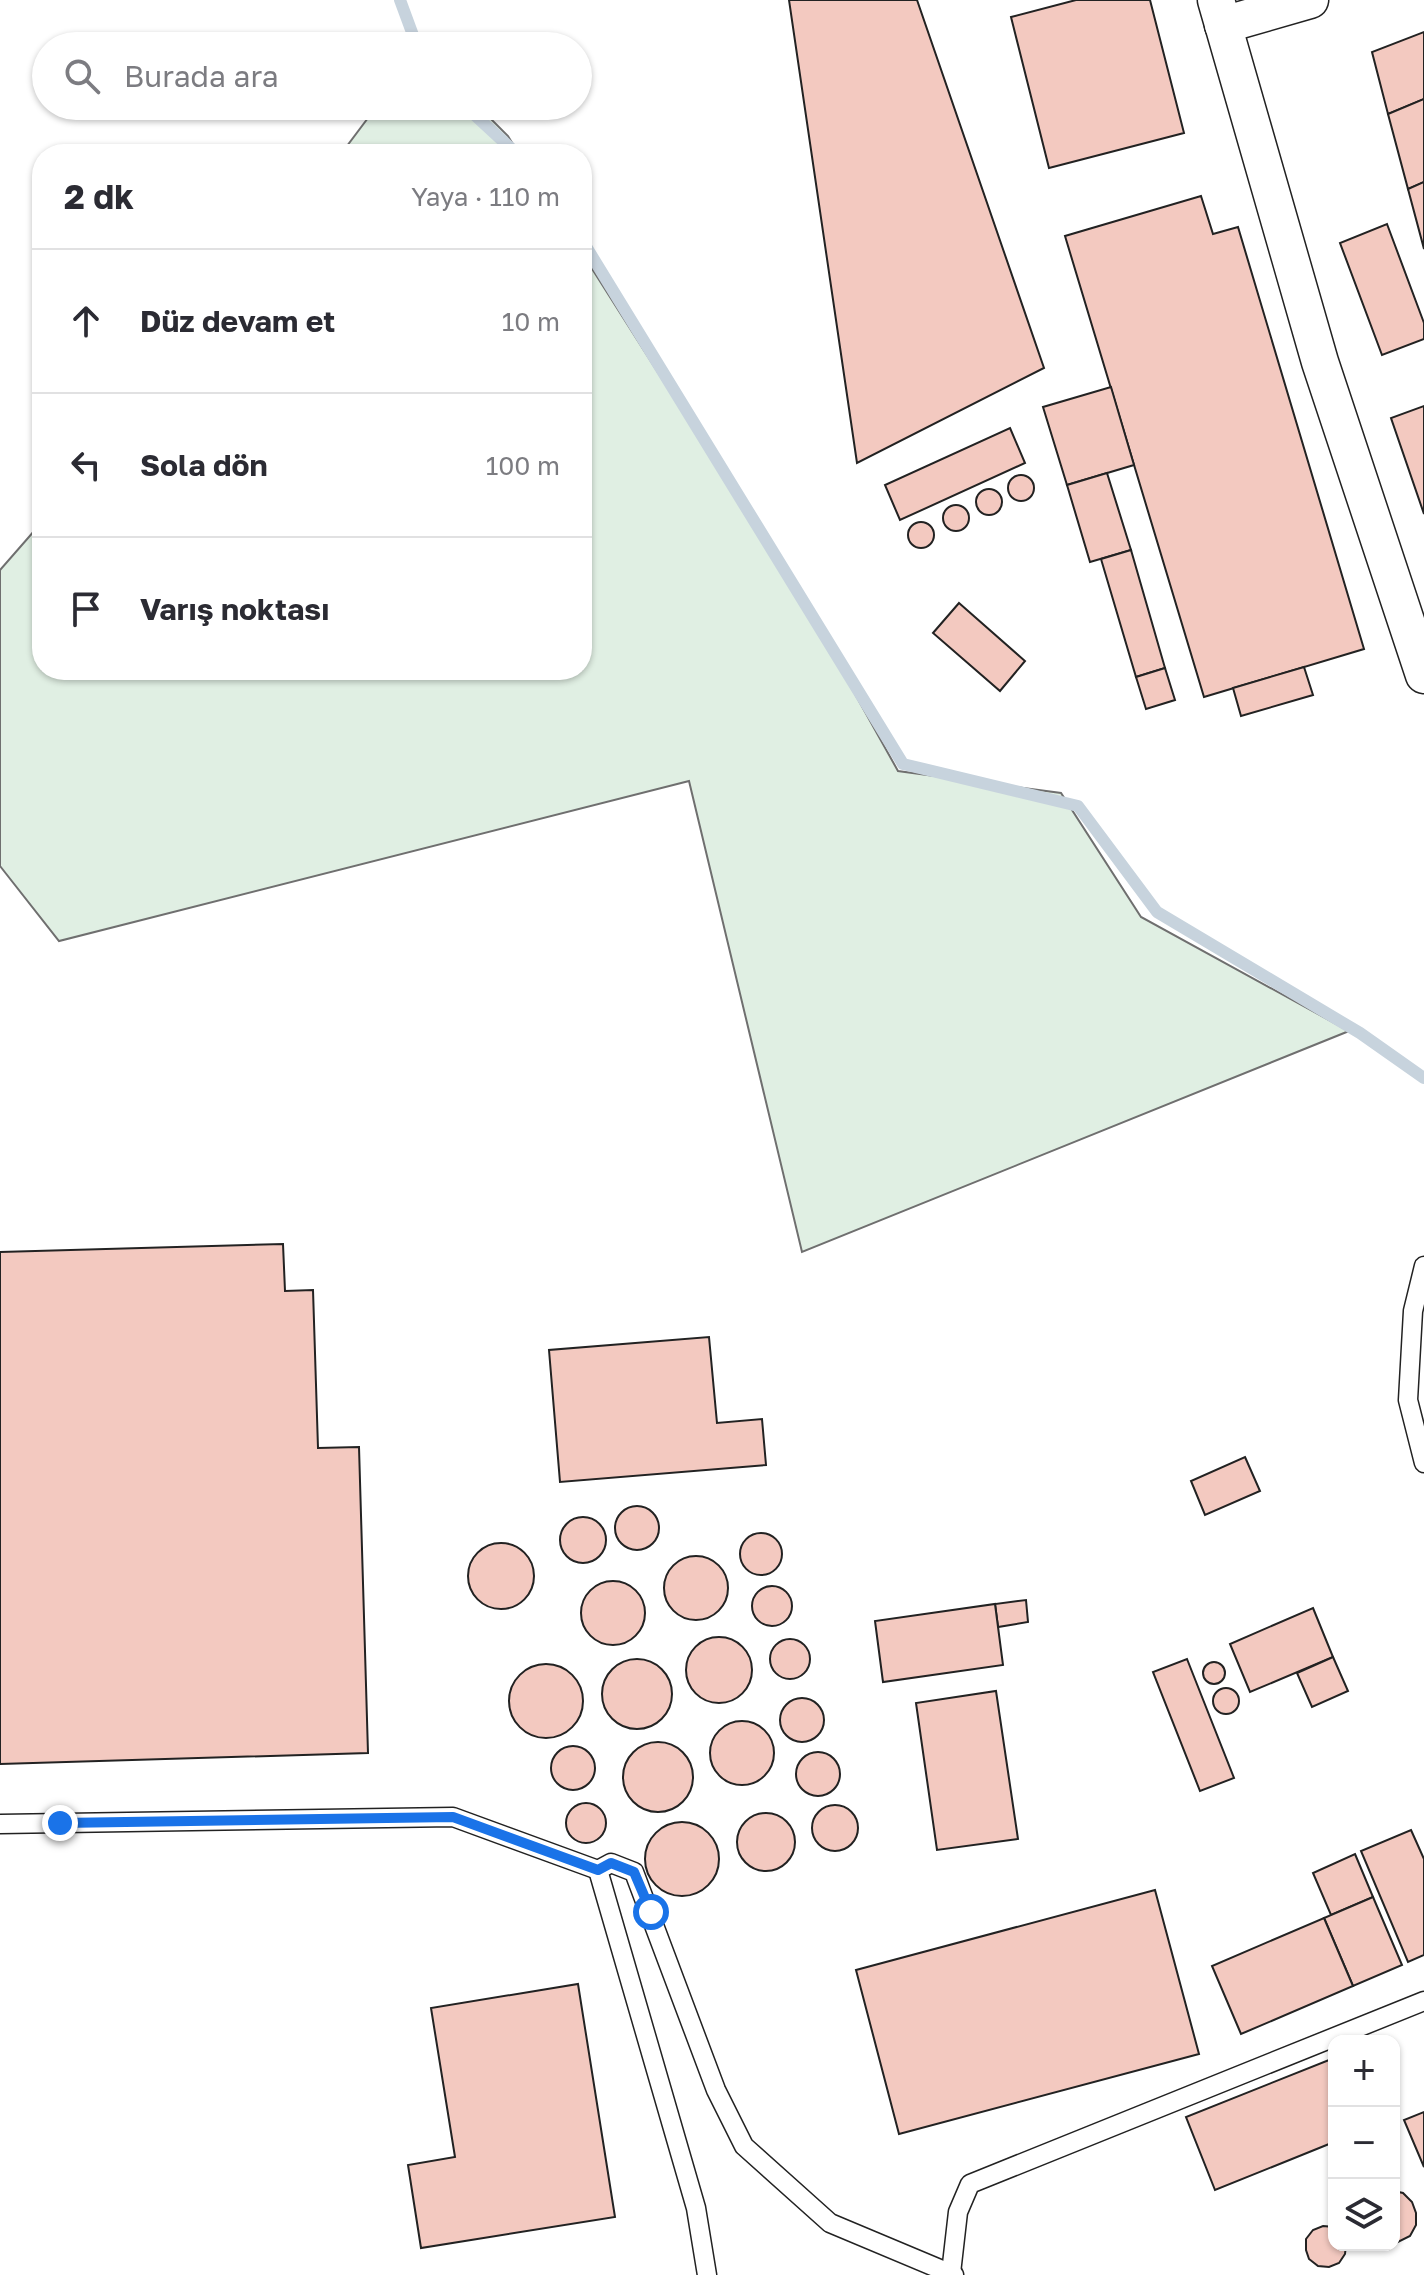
<!DOCTYPE html>
<html lang="tr">
<meta charset="utf-8">
<style>
:root{--surface:#fff;--page:#f2f2f3;--text:#2b2b33;--muted:#7c7c81;--line:#e1e1e2}
body{margin:0;font-family:"Golos Text",sans-serif;background:var(--page);color:var(--text)}
.controls{position:absolute;right:24px;bottom:24px;display:grid;overflow:hidden;border-radius:16px;box-shadow:0 2px 6px #0004}
.controls button{width:72px;height:72px;display:grid;place-items:center;padding:0;border:0;border-bottom:2px solid var(--line);background:var(--surface);color:var(--text);font:40px sans-serif}
.stop{position:absolute;width:24px;height:24px;margin:-18px;border:6px solid #1a73e8;border-radius:50%;background:#fff}
.stop.end{background:#1a73e8;border-color:#fff;box-shadow:0 2px 8px #0008}
.list{margin:0;padding:0;list-style:none}
h2{display:flex;justify-content:space-between;align-items:center;height:104px;margin:0;padding:0 32px;font-size:34px}
h2 small{font-size:26px;font-weight:400;color:var(--muted)}
.list li{display:grid;grid-template-columns:52px 1fr auto;gap:24px;align-items:center;box-sizing:border-box;height:144px;padding:0 32px;border-top:2px solid var(--line)}
.list b{display:block;font-size:30px;white-space:nowrap}
.list em{font-size:26px;font-style:normal;color:var(--muted)}
.icon{flex:none;width:44px;height:44px;fill:none;stroke:currentColor;stroke-width:2;stroke-linecap:round;stroke-linejoin:round}
.map{position:relative;flex:none;width:1424px;height:2275px;overflow:hidden}
.search{position:absolute;background:var(--surface);box-shadow:0 2px 6px #0004;left:32px;top:32px;width:560px;height:88px;display:flex;align-items:center;gap:20px;box-sizing:border-box;padding:0 28px;border-radius:44px;color:var(--muted);font-size:30px}
.panel{position:absolute;background:var(--surface);box-shadow:0 2px 6px #0004;left:32px;top:144px;width:560px;height:536px;border-radius:32px}
.map>svg:first-child{display:block}
.green{fill:#e0efe3;stroke:#6f6f6f;stroke-width:2}
.lines{fill:none;stroke-linecap:round;stroke-linejoin:round}
.stream{stroke:#c7d3dd;stroke-width:12}
.building{fill:#f3c9c0;stroke:#222;stroke-width:2}
.lane-casing{stroke:#222;stroke-width:21}
.street-casing{stroke:#222;stroke-width:39}
.lane{stroke:#fff;stroke-width:18}
.street{stroke:#fff;stroke-width:36}
.route{stroke:#1a73e8;stroke-width:10}
</style>
<div class="map">
<svg width="1424" height="2275" viewBox="0 0 1424 2275">
<rect width="100%" height="100%" fill="#fff"/>
<g class="green">
<path d="M377,106H478L508,136L519,154H341Z"/>
<path d="M582,253L801,597L898,771L1061,793L1141,917L1349,1031L802,1252L689,781L59,941L0,866V570L42,522V670H582Z"/>
</g>
<g class="lines">
<g class="stream">
<path d="M400,0L417,46"/>
<path d="M465,106L517,154"/>
<path d="M582,240L903,764L1078,806L1157,912L1360,1033L1424,1078"/>
</g>
</g>
<g class="building">
<path d="M789,0H917L1044,368L857,463Z"/>
<path d="M1076,0H1150L1184,133L1049,168L1011,17Z"/>
<path d="M1424,32V99L1388,114L1372,52Z"/>
<path d="M1424,99V182L1408,189L1388,114Z"/>
<path d="M1424,182V249L1408,189Z"/>
<path d="M1201,196L1213,234L1238,227L1364,649L1204,697L1065,236Z"/>
<path d="M1387,224L1424,323V339L1382,355L1340,243Z"/>
<path d="M1111,387L1134,465L1067,485L1043,407Z"/>
<path d="M1424,406V514L1391,418Z"/>
<path d="M1010,428L1025,463L900,520L885,485Z"/>
<path d="M1107,473L1131,550L1090,562L1067,485Z"/>
<circle cx="1021" cy="488" r="13"/>
<circle cx="989" cy="502" r="13"/>
<circle cx="956" cy="518" r="13"/>
<circle cx="921" cy="535" r="13"/>
<path d="M1131,550L1165,668L1136,677L1101,559Z"/>
<path d="M959,603L1025,661L1000,691L933,633Z"/>
<path d="M1304,667L1313,695L1241,716L1233,688Z"/>
<path d="M1165,668L1175,700L1146,709L1136,677Z"/>
<path d="M283,1244L285,1291L313,1290L318,1448L359,1447L368,1753L0,1764V1252Z"/>
<path d="M709,1337L717,1423L762,1419L766,1465L560,1482L549,1350Z"/>
<path d="M1245,1457L1260,1491L1205,1515L1191,1481Z"/>
<circle cx="637" cy="1528" r="22"/>
<circle cx="583" cy="1540" r="23"/>
<circle cx="761" cy="1554" r="21"/>
<circle cx="501" cy="1576" r="33"/>
<circle cx="696" cy="1588" r="32"/>
<circle cx="613" cy="1613" r="32"/>
<circle cx="772" cy="1606" r="20"/>
<path d="M1026,1600L1028,1622L998,1627L995,1604Z"/>
<path d="M995,1604L1003,1665L883,1682L875,1621Z"/>
<path d="M1313,1608L1333,1657L1250,1692L1230,1644Z"/>
<circle cx="719" cy="1670" r="33"/>
<circle cx="790" cy="1659" r="20"/>
<path d="M1333,1657L1348,1691L1312,1707L1297,1673Z"/>
<path d="M1187,1659L1234,1778L1200,1791L1153,1672Z"/>
<circle cx="637" cy="1694" r="35"/>
<circle cx="1214" cy="1673" r="11"/>
<circle cx="546" cy="1701" r="37"/>
<circle cx="1226" cy="1701" r="13"/>
<path d="M996,1691L1018,1839L937,1850L916,1703Z"/>
<circle cx="802" cy="1720" r="22"/>
<circle cx="742" cy="1753" r="32"/>
<circle cx="658" cy="1777" r="35"/>
<circle cx="573" cy="1768" r="22"/>
<circle cx="818" cy="1774" r="22"/>
<circle cx="586" cy="1823" r="20"/>
<circle cx="835" cy="1828" r="23"/>
<circle cx="766" cy="1842" r="29"/>
<circle cx="682" cy="1859" r="37"/>
<path d="M1411,1830L1424,1859V1955L1408,1962L1361,1851Z"/>
<path d="M1355,1854L1373,1897L1331,1915L1313,1873Z"/>
<path d="M1155,1890L1199,2054L899,2134L856,1970Z"/>
<path d="M1373,1897L1402,1965L1353,1986L1324,1918Z"/>
<path d="M1324,1918L1353,1986L1241,2034L1212,1966Z"/>
<path d="M578,1984L615,2217L421,2248L408,2165L455,2157L431,2008Z"/>
<path d="M1334,2058V2142L1215,2190L1186,2117Z"/>
<path d="M1424,2112V2167L1404,2120Z"/>
<path d="M1394,2191L1403,2193L1412,2202L1416,2213V2225L1410,2236L1394,2244Z"/>
<path d="M1323,2226L1334,2227V2245H1346L1345,2254L1339,2263L1329,2267L1318,2266L1309,2259L1306,2250V2239L1313,2230Z"/>
</g>
<g class="lines">
<g class="lane-casing">
<g id="lane">
<path d="M1424,1266L1413,1311L1408,1400L1424,1463"/>
<path d="M0,1824L453,1817L598,1870L611,1863L634,1872L716,2090L744,2146L830,2223L954,2275"/>
<path d="M598,1870L696,2208L707,2275"/>
<path d="M951,2273L958,2212L970,2184L1424,2001"/>
</g>
</g>
<g class="street-casing">
<g id="street">
<path d="M1216,0L1320,362L1424,675"/>
<path d="M1223,25L1310,0"/>
</g>
</g>
<use href="#lane" class="lane"/>
<use href="#street" class="street"/>
</g>
<g class="lines">
<path class="route" d="M60,1823L453,1817L598,1870L611,1863L634,1872L651,1912"/>
</g>
</svg>
<div class="controls">
<button>+</button>
<button>−</button>
<button><svg class="icon" aria-label="layers" viewBox="0 0 24 24"><path d="M12 4l9 5-9 5-9-5zM3 14l9 5 9-5"/></svg></button>
</div>
<div class="stop" style="left:651px;top:1912px"></div>
<div class="stop end" style="left:60px;top:1823px"></div>
<div class="search"><svg class="icon" aria-label="search" viewBox="0 0 24 24"><circle cx="10" cy="10" r="6"/><path d="M15 15l6 6"/></svg>Burada ara</div>
<section class="panel">
<h2>2 dk<small>Yaya · 110 m</small></h2>
<ul class="list">
<li><svg class="icon" aria-label="ahead" viewBox="0 0 24 24"><path d="M12 20V5M6 11l6-6 6 6"/></svg><div><b>Düz devam et</b></div><em>10 m</em></li>
<li><svg class="icon" aria-label="left" viewBox="0 0 24 24"><path d="M17 20v-9H6M10 6l-5 5 5 5"/></svg><div><b>Sola dön</b></div><em>100 m</em></li>
<li><svg class="icon" aria-label="arrive" viewBox="0 0 24 24"><path d="M6 21V4h12l-3 4 3 4H6"/></svg><div><b>Varış noktası</b></div></li>
</ul>
</section>
</div>
